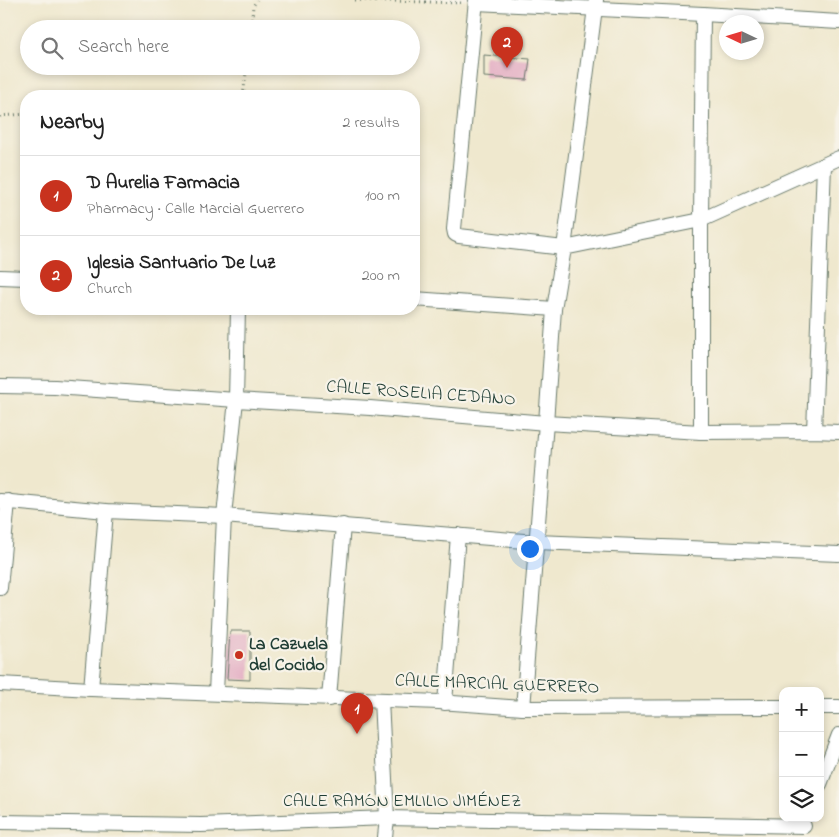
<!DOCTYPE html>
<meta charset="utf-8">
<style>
:root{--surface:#fff;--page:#f6f6f6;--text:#222;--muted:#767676;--line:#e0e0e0;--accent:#c8321e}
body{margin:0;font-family:"Indie Flower",sans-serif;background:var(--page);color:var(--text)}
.controls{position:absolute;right:15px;bottom:15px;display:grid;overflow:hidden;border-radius:10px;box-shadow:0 2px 8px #0003}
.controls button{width:45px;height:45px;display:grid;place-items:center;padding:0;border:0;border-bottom:1px solid var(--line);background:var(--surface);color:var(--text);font:25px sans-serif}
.compass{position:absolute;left:719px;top:15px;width:45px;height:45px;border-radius:50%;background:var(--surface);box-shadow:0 2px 8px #0003;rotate:274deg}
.you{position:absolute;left:529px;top:548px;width:18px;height:18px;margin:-12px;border:4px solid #fff;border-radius:50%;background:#1a73e8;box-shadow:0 0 0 8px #1a73e833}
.badge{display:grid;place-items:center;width:32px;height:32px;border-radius:50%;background:var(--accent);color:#fff;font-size:16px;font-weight:700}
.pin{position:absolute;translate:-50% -41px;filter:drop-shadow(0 1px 2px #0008)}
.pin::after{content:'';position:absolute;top:26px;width:18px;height:15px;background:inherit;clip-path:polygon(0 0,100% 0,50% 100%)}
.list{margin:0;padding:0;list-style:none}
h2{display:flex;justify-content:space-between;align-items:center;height:65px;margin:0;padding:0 20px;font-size:21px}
h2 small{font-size:16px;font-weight:400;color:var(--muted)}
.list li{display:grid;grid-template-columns:32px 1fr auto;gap:15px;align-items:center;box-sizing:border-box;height:80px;padding:0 20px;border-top:1px solid var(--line)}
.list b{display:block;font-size:19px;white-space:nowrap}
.list p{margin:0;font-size:16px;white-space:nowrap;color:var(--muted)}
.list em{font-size:16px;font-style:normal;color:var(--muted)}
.icon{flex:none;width:28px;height:28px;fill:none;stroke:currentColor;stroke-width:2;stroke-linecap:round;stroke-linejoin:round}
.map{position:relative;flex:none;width:839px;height:837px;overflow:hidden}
.search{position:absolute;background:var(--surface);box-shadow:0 2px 8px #0003;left:20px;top:20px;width:400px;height:55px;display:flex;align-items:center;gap:12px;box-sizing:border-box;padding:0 18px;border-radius:28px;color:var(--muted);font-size:19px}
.panel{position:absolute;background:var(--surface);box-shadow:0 2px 8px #0003;left:20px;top:90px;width:400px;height:225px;border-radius:20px}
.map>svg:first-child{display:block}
.building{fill:#e4b0c4}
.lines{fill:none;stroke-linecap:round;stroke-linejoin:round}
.minor-casing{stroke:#68796a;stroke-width:16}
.path{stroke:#68796a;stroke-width:3;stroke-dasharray:1 4;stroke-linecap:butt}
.minor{stroke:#fff;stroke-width:14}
.poi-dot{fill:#c8321e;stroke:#f7f3e8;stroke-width:2}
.labels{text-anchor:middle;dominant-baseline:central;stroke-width:4.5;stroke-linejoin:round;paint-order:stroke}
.street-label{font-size:18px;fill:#1f3d34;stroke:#f7f3e8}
.poi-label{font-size:18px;font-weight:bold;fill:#1f3d34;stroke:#f7f3e8;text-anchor:start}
</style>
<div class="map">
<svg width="839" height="837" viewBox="0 0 839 837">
<rect width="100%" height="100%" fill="#f7f3e8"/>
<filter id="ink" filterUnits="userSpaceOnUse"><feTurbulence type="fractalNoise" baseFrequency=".02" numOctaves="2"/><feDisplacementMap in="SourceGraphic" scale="10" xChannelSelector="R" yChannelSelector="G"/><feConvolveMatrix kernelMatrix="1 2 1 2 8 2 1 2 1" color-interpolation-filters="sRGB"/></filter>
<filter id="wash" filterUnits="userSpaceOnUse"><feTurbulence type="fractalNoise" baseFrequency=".0096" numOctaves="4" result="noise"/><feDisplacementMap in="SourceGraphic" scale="20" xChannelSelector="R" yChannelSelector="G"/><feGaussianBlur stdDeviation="1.12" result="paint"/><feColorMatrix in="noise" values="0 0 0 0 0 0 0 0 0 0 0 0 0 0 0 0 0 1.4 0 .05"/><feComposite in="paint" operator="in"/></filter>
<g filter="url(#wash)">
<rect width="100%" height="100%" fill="#efe8ce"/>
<g id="blocks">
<g class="building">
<path d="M484,55L530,59L527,80L484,77Z"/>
<path d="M230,631H250V680L227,679Z"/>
</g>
</g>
</g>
<g filter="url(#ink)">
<use href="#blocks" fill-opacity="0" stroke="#68796a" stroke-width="1"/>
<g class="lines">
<g class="minor-casing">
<g id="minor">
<path d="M476,0L454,229L455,234L459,236L564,248L701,220L839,158"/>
<path d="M476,3L703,14L839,22"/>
<path d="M0,277L26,278"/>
<path d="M414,299L554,309"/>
<path d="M0,386L55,387L236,400L370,408L546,423L701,432L814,431L839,432"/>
<path d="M814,431L824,165"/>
<path d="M701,432V220L703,14"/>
<path d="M0,501L106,511L224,516L536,542L839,554"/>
<path d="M0,588L8,501"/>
<path d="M0,684L91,689L439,702L523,708L783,707"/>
<path d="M91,689L106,511"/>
<path d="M216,693L224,516L236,400L238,309"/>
<path d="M329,699L343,525"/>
<path d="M381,700L387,818L385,837"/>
<path d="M445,703L458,535"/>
<path d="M820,707H839"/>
<path d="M523,708L546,423L554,309L564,248L596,0"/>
<path d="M820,784L839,735"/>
<path d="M0,822L201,825L387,818L804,826"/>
</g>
</g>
<g class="path">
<path d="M355,0L463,3"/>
<path d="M251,29L253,6L257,0"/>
<path d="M243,96L247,66"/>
<path d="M0,116L26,114"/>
</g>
<use href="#minor" class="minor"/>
</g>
</g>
<circle class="poi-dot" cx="239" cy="655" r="5"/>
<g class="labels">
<g class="street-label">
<text transform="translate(421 394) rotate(4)">CALLE ROSELIA CEDANO</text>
<text transform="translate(497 685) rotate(2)">CALLE MARCIAL GUERRERO</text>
<text x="402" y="802">CALLE RAMÓN EMLILIO JIMÉNEZ</text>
</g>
<g class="poi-label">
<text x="249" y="645">La Cazuela<tspan x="249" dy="21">del Cocido</tspan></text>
</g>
</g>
</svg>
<div class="controls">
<button>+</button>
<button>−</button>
<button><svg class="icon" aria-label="layers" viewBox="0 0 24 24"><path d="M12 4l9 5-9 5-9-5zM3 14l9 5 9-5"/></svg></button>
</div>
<svg class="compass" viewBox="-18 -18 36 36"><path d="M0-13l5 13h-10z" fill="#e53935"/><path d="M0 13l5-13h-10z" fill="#767676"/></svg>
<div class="you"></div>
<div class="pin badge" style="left:357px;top:734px">1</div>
<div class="pin badge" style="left:507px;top:68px">2</div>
<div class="search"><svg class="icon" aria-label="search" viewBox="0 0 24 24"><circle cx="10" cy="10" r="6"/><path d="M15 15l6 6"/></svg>Search here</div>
<section class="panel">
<h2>Nearby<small>2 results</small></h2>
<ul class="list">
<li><span class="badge">1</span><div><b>D Aurelia Farmacia</b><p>Pharmacy · Calle Marcial Guerrero</p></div><em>100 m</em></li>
<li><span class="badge">2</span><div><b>Iglesia Santuario De Luz</b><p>Church</p></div><em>200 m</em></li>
</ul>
</section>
</div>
